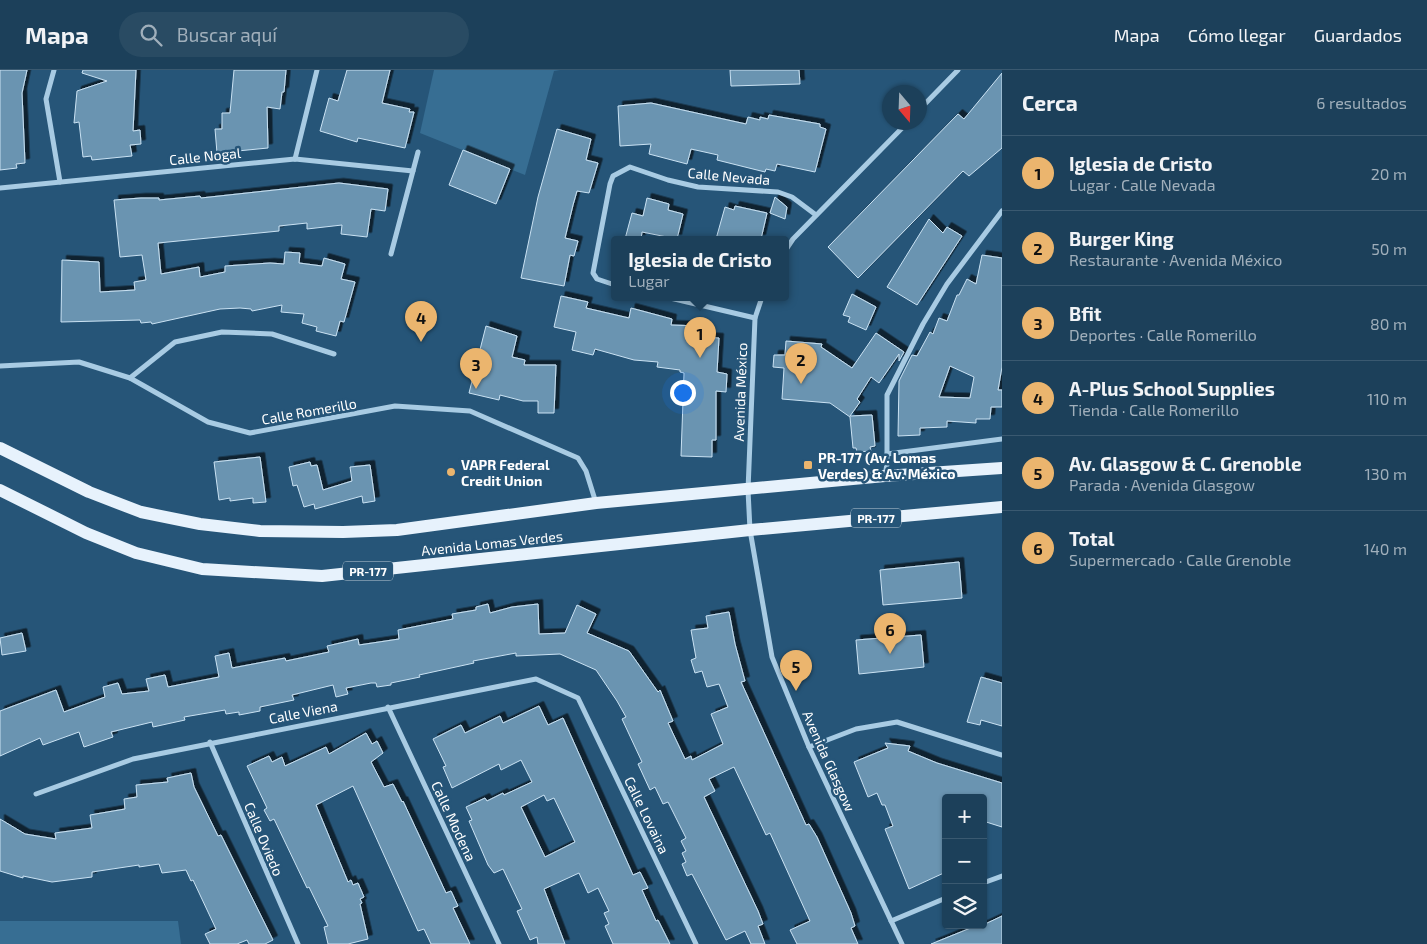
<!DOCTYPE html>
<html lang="es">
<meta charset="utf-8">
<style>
:root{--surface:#1c405a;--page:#294b63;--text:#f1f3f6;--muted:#a0afbb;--line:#3a5970;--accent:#ebb56e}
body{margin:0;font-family:"Exo 2",sans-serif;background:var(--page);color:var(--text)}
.controls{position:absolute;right:15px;bottom:15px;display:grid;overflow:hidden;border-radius:5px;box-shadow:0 1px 4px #0004}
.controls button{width:45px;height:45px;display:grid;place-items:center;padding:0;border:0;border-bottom:1px solid var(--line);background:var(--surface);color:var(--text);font:25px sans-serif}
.compass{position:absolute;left:882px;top:15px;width:45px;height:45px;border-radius:50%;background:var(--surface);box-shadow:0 1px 4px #0004;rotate:161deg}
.you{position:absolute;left:682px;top:322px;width:18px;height:18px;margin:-12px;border:4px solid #fff;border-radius:50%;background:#1a73e8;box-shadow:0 0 0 8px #1a73e833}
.badge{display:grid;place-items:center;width:32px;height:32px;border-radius:50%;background:var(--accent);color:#111;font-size:16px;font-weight:700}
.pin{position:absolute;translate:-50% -41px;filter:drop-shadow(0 1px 2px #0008)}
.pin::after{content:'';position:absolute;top:26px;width:18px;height:15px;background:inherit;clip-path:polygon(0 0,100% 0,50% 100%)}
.popup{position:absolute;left:611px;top:166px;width:178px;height:65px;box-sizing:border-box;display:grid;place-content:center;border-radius:5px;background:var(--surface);filter:drop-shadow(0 1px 4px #0005);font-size:16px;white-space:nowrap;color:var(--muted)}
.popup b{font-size:19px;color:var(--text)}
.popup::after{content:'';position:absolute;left:50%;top:100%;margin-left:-10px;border:10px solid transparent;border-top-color:var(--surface)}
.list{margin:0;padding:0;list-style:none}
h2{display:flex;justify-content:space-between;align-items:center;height:65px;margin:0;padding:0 20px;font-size:21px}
h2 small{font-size:16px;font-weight:400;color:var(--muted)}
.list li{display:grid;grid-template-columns:32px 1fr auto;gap:15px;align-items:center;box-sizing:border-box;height:75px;padding:0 20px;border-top:1px solid var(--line)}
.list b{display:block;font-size:19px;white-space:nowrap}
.list p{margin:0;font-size:16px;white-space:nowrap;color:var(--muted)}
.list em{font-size:16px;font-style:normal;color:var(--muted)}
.icon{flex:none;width:28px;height:28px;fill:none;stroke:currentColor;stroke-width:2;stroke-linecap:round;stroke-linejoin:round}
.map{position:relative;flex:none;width:1002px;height:874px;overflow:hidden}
header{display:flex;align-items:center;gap:30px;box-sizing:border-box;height:70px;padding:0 25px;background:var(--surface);border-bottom:1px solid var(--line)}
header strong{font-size:24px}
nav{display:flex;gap:28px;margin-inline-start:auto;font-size:18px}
.search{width:350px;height:45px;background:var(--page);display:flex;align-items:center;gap:12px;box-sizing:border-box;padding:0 18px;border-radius:28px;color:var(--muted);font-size:19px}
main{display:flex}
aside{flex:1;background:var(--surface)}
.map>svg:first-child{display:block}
.green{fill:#376e93}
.building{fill:#6a94b1;stroke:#cae2f3;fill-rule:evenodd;filter:url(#shadow)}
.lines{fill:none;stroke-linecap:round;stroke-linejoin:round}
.street{stroke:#a8cbe3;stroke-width:5}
.primary{stroke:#e7f2fc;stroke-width:12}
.poi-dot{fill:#ebb56e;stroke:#265578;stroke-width:2}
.labels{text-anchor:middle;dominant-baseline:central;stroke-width:5;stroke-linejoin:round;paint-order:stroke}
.shield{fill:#265578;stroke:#beccd6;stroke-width:1}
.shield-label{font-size:12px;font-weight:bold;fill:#fff}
.street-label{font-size:14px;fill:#fff;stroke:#265578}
.poi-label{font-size:14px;font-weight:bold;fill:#fff;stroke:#265578;text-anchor:start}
</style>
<header>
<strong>Mapa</strong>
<div class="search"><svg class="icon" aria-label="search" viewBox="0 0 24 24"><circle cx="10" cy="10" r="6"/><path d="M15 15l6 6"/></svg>Buscar aquí</div>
<nav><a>Mapa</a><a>Cómo llegar</a><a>Guardados</a></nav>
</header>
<main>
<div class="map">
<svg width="1002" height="874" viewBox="0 0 1002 874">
<defs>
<filter id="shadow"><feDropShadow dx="4.5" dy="-4.5" stdDeviation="0" flood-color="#0009"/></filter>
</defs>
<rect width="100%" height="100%" fill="#265578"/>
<g class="green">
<path d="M434,0H560L554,1L525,105L420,63Z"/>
<path d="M0,851H178L181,874H0Z"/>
</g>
<g class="building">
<path d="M0,0H27L22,23L25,93L16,94L17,98L0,100Z"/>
<path d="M83,0H136L133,61L140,60L141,74L130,75L132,86L92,90L91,86L83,87L79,52L74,53L77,21L107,11L82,3Z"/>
<path d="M234,0H286L284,22H282L280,39L267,37L268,78L217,83L215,59H222V43H230Z"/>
<path d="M347,0H390L382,33L410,39L409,42H414L405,78L358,68L357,72L320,61L329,28L338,31Z"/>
<path d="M730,0H799L800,14L731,16Z"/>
<path d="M1002,3V78L969,106L963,101L858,208L828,177L958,44L964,49Z"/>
<path d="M651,33L746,54L748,47L760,50V47L768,49L769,45L820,54V57L826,59L815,102L777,94L775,101L766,99L765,102L717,90L718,85L691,79L687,94L649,84L651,74L620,76L618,36Z"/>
<path d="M557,59L591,69L586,90L598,93L589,123L577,121L573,135L565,168L578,171L574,186L570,185L564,216L521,208L538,127Z"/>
<path d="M463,80L510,99L496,134L449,115Z"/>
<path d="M339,113L388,119L385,141L371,139L367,167L341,164L342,155L307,159V153L279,156V161L158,173L161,204L199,197L200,207L225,202V196L270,193L284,194L285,182L300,183L299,193L322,196L324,188L345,194L341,209L355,212L344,252L340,251L336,266L316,261L317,257L302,253L304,244L281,242L282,235L252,241L251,239L240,238L220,239L152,254L151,252L141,253L140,250L61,252L62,190L99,192L100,222L135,220L134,212L146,210L142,185L120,187L114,130L141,128H159V130L200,126L201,128Z"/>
<path d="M775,127L787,137L785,149L770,143Z"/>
<path d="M647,128L669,134L668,140L683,144L677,169L642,162L641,169H625L632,143L643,146Z"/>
<path d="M735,136L767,143L761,169H716L725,137L734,140Z"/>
<path d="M929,149L943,163L947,157L962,166L917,235L887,217Z"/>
<path d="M982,185L1002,188V297L998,320H1002V337H991L990,349H976V353L947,351V357L920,358V365L898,366L899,311L912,285L917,286L930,262L933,264L939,248L947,251L957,225H959L967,209L976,214ZM950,296L974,307L970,328L939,327Z"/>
<path d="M852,224L876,237L866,260L848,252L850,247L843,245Z"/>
<path d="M561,226L588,232L586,238L629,248L631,238L672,249L671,255L700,256L699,267L719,268L717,302L727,304L726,322L716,321V370H712V387L681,386L684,303L680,302V300L657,297L658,292L634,290L595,279L593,285L572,280L576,262L554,257Z"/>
<path d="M486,256L517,266L512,287L525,290L524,295H556L554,343H538V331H523L500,325L499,330L469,323Z"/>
<path d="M876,263L904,282L899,291V284L879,313L871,307L857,329L860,332L850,346L872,345L875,376L870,377L871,381L857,382L856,378H853L850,347L830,333L782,329L784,298L773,297L774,285H785L786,271L822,274L821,277L852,298Z"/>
<path d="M260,387L266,432L253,433V428L230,431V428L219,430L214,392Z"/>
<path d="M310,392L311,396L317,395L323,420L352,411L350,397L370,395L375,431L363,433L362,426L315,439L314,434L304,437L297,415L293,416L289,397Z"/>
<path d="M959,492L962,528L883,535L880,500Z"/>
<path d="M488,534L490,543L512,537L538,534L539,564L565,563L577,535L596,544L587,563L629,581L658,622L660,620L673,651L668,653L685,689L691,686L692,690L723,674L711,644L728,637L719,614L707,617L702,601L695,603L691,590L696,588L691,560L708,558L706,546L729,542L735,574L745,611L741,612L806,755L809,754L817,767L851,843L855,856L851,858L858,874H797L790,860L810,851L770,763L766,765L734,697L709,709L715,721L704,727L758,841L763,854L758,856L765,874H751L745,861L726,870L692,804L687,806L682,794L686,792L682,783L686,781L681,771L686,768L668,732L663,734L655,717L650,720L638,694L642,692L622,649L626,647L617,631L596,600L560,584L516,586V583L473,591L474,593L419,605L420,607L391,613V615L377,617L376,613H371L346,618L348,624L336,627L333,615L292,625L294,630L260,637V641L239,645V642L226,644L225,640L184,647L185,650L153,657L152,652L111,662L113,667L84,677L79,662L43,675L40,668L0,686V641L56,620L64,642L105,627L103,617L118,613L122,624L149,621L146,609L165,605L168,617L219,607L215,586L229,583L232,598L285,588L286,591L329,582L327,576L358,569L359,575L399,569L398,560L453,549L452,544L476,540V537Z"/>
<path d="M22,563L26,581L2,585L0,568Z"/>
<path d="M921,565L924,597L859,604L856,570Z"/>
<path d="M981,607L1002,613V656L981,650L980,655L967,652Z"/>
<path d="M539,636L548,655L563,648L633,805L640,802L648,818L642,820L656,851L658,850L670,874H613L605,856L609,854L604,843L609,841L598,818L588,823L579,803L544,819L565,874H538L537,867L530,870L517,841L522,839L503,799L494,803L488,795L469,751L472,750L466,737L485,728L487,731L503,723L504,725L532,712L521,690L501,700L499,694L452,718L443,697L446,696L433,669L461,655L465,663L500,646L503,653ZM544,725L547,731L554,728L575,772L545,787L521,737Z"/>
<path d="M366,663L372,674L377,671L383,683L371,692L384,717L393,714L402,732L403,731L446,823L451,821L458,836L453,838L470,874H431L424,859L418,861L353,716L316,735L348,812L351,810L353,815L358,813L364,827L360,829L362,833L360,834L368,869L348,874H328L324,857L328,856L309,817L307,818L274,749L270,751L264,740L267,738L247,696L269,686L272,692L282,687L285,696L326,677L329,684Z"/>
<path d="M885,673L910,676L908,681L937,693L1002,713V757L983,751V728H946V802L909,819L885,759L893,756L885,735H882L877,723L868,727L854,692L888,678Z"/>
<path d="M191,703L194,717L218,766L221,765L273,870L265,874H249L247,870L237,874H210L205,864L216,859L193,810L191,811L186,800L162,803L159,794L139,797V795L92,802V807L52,812L23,806V808L0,801V749L25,764L56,769L55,763L92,758L90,745L125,739L124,729L137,727L136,715L168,712L167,708Z"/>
<path d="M1002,846V874H931L978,855H983Z"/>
</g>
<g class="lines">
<g class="street">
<path d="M54,0L46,29L60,112"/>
<path d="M919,40L958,0"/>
<path d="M295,89L317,0"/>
<path d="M0,118L295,89L413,101"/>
<path d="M785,181L793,169L908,52"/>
<path d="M391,184L418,82"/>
<path d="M615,215L597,209L593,203L610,114L613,106L630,97L668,110L698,117L778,122L792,127L816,145"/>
<path d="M666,227L755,248"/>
<path d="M762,227L755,248L748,420L750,460L772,587L809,677L902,874"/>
<path d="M0,296L79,292L130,308L208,352L250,363L395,336L470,341L578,388L586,401L596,433"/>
<path d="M130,308L175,272L222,262L272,264L334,284"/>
<path d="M887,384L1002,369"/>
<path d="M885,406L887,394V325L923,254L947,214L1002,141"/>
<path d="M388,637L499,874"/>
<path d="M210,672L298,874"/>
<path d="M809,677L856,659L897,652L1002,685"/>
<path d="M36,724L133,689L536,609L578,628L696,874"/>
<path d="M983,813L1002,806"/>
<path d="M891,851L946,828"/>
</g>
<g class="primary">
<path d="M0,378L89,422L141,442L200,454L260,461L343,462L397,460L596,433L885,406L1002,398"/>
<path d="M0,420L86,463L136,483L202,499L322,506L750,460L1002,437"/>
</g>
</g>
<g class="poi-dot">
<rect x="803" y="390" width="10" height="10" rx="2.5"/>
<circle cx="451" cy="402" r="5"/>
</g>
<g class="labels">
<g class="shield">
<rect x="851" y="438.5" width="50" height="19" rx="4"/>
<rect x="343" y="491.5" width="50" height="19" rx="4"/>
</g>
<g class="shield-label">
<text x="876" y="448">PR-177</text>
<text x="368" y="501">PR-177</text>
</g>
<g class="street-label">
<text transform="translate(205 86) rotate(-6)">Calle Nogal</text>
<text transform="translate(729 106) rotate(5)">Calle Nevada</text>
<text transform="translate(740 322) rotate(-88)">Avenida México</text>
<text transform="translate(309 341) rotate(-10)">Calle Romerillo</text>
<text transform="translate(492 473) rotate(-6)">Avenida Lomas Verdes</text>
<text transform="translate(303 642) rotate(-11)">Calle Viena</text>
<text transform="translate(829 691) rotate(66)">Avenida Glasgow</text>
<text transform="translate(647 745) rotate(64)">Calle Lovaina</text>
<text transform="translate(454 751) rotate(65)">Calle Modena</text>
<text transform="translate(264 769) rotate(67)">Calle Oviedo</text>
</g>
<g class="poi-label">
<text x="818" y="387">PR-177 (Av. Lomas<tspan x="818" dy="16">Verdes) &amp; Av. México</tspan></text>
<text x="461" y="394">VAPR Federal<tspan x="461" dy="16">Credit Union</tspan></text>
</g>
</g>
</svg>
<div class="controls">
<button>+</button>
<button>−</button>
<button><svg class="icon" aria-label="layers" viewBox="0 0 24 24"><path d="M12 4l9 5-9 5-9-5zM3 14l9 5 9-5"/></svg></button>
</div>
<svg class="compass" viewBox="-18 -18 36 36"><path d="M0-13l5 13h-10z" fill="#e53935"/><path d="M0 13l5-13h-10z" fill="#a0afbb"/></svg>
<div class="you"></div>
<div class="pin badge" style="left:700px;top:288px">1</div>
<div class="popup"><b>Iglesia de Cristo</b>Lugar</div>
<div class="pin badge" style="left:801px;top:314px">2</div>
<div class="pin badge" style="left:476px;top:319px">3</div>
<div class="pin badge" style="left:421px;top:272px">4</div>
<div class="pin badge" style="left:796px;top:621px">5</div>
<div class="pin badge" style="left:890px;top:584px">6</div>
</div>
<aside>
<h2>Cerca<small>6 resultados</small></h2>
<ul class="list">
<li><span class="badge">1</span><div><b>Iglesia de Cristo</b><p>Lugar · Calle Nevada</p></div><em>20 m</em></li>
<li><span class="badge">2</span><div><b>Burger King</b><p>Restaurante · Avenida México</p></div><em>50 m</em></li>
<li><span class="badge">3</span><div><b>Bfit</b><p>Deportes · Calle Romerillo</p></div><em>80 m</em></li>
<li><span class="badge">4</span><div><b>A-Plus School Supplies</b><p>Tienda · Calle Romerillo</p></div><em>110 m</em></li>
<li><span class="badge">5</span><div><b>Av. Glasgow &amp; C. Grenoble</b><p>Parada · Avenida Glasgow</p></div><em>130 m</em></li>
<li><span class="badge">6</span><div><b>Total</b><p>Supermercado · Calle Grenoble</p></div><em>140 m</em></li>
</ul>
</aside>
</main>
